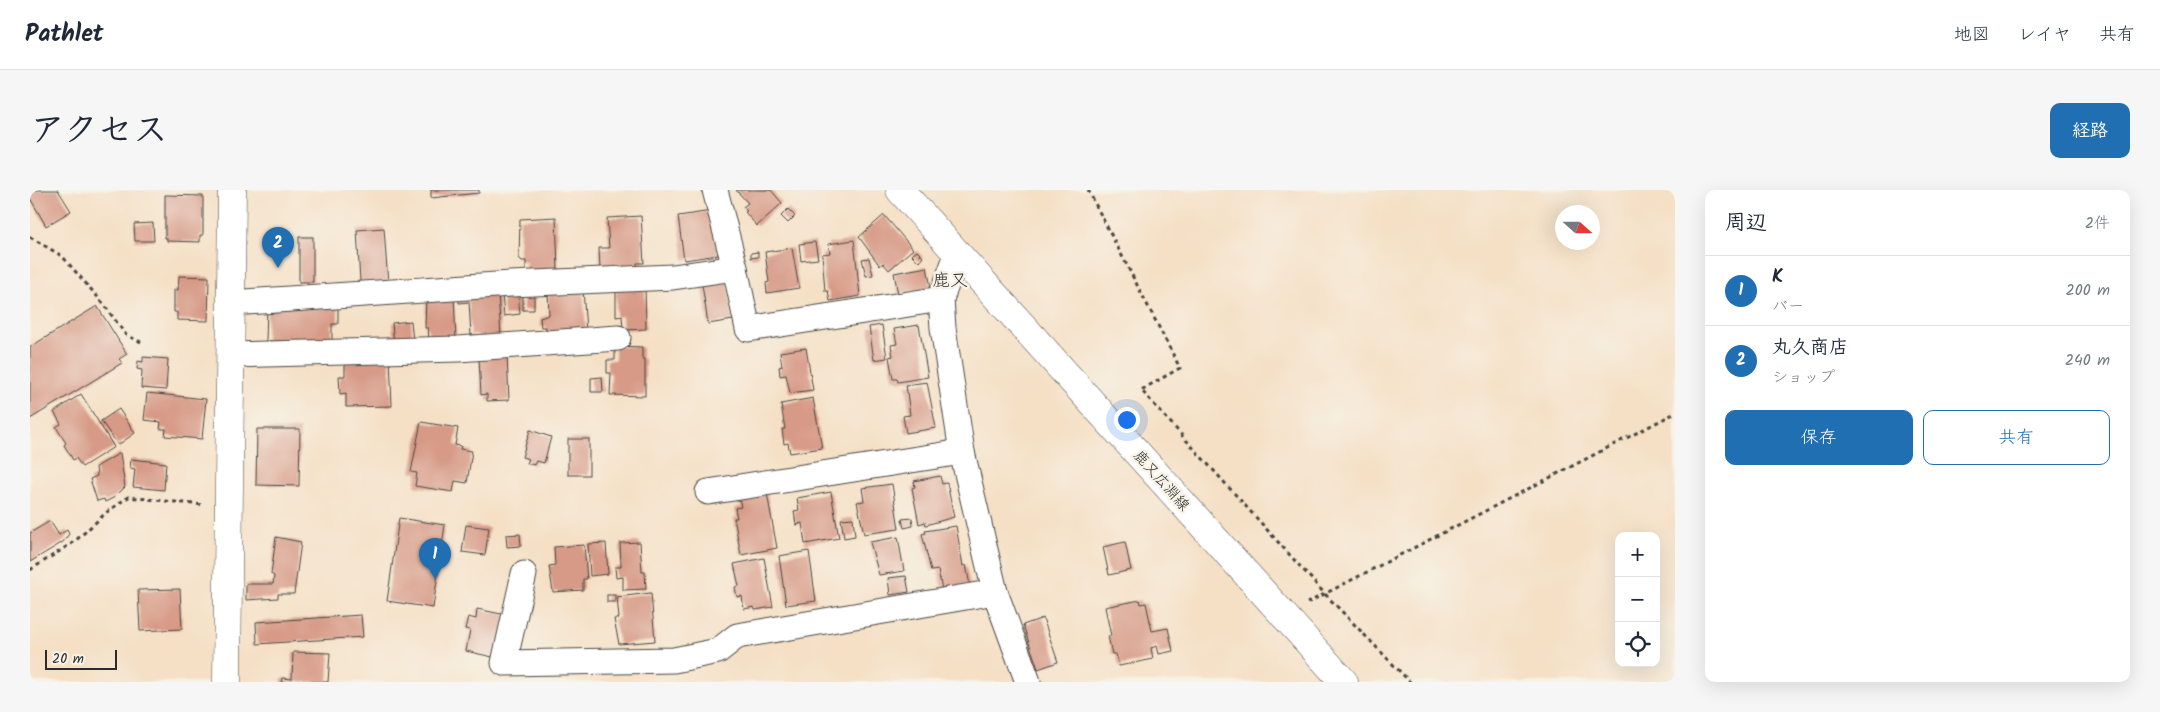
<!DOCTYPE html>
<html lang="ja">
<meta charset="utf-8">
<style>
:root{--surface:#fff;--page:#f6f6f7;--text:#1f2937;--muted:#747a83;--line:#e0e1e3;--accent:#1f6fb2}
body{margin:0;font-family:Kalam,"Klee One",sans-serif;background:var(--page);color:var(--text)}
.controls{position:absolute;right:15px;bottom:15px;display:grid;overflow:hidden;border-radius:10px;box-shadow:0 5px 20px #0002}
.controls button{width:45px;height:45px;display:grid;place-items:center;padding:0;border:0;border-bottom:1px solid var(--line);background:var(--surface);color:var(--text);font:25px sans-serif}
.compass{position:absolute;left:1525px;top:15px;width:45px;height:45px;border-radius:50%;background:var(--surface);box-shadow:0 5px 20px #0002;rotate:111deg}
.scale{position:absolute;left:15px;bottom:12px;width:72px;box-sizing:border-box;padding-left:5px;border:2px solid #2b2b2b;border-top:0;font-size:14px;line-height:18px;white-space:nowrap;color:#2b2b2b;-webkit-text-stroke:4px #f7f3e8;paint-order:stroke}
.you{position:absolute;left:1096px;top:229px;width:18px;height:18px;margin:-12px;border:4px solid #fff;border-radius:50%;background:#1a73e8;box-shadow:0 0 0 8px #1a73e833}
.badge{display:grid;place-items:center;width:32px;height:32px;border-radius:50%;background:var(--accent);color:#fff;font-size:16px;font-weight:700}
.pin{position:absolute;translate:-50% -41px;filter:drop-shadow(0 1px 2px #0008)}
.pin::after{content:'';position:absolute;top:26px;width:18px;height:15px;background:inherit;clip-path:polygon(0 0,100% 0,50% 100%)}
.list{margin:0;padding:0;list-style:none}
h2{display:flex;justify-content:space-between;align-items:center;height:65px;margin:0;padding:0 20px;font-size:21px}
h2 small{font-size:16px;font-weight:400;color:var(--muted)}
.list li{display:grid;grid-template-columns:32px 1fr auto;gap:15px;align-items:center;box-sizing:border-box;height:70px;padding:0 20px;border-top:1px solid var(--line)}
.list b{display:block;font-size:19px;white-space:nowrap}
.list p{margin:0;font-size:16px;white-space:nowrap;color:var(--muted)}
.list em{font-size:16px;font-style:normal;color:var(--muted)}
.actions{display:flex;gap:10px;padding:15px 20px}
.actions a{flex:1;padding:11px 0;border:1px solid var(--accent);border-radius:10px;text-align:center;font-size:18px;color:var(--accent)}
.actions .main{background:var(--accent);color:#fff}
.icon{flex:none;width:28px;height:28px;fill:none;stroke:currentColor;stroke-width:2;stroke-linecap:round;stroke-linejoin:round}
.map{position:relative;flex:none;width:1645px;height:492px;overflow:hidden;border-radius:10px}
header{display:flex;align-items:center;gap:30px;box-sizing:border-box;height:70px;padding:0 25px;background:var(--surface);border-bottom:1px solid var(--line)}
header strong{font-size:24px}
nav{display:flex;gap:28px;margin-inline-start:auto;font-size:18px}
.intro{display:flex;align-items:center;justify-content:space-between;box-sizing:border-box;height:120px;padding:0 30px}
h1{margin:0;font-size:35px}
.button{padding:12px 22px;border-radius:10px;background:var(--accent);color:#fff;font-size:18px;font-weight:700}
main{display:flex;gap:30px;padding:0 30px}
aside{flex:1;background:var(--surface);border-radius:10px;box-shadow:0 5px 20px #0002}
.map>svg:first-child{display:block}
.building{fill:#d79a86}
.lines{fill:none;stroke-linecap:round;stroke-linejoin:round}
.minor-casing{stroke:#494642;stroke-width:27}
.tertiary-casing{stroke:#494642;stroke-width:29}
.secondary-casing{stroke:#494642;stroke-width:29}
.path{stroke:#494642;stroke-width:3;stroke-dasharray:4 4;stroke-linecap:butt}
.minor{stroke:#fff;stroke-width:25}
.tertiary{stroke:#fff;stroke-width:28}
.secondary{stroke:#fff;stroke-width:28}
.labels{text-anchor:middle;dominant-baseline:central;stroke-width:5;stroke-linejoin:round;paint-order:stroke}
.street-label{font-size:15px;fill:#2b2b2b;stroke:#f7f3e8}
.quarter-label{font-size:18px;fill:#2b2b2b;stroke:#f7f3e8}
</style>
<header>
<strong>Pathlet</strong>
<nav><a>地図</a><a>レイヤ</a><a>共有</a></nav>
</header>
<div class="intro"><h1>アクセス</h1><a class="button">経路</a></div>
<main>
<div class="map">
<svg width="1645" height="492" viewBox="0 0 1645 492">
<rect width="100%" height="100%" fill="#f7f3e8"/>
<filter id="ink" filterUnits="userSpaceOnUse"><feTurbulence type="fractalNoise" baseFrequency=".02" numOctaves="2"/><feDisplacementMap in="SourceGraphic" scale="10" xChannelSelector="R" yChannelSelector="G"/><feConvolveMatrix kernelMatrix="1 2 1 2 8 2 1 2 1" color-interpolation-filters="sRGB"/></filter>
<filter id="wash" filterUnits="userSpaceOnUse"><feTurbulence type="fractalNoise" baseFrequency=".0096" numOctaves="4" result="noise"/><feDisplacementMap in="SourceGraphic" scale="20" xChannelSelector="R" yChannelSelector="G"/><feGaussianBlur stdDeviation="1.12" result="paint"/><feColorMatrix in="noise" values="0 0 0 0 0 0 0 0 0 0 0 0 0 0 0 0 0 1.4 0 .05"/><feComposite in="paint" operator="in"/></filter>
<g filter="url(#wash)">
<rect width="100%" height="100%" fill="#f5e0c6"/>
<g id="blocks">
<g class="building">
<path d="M0,0H28L41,21L16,36L0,8Z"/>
<path d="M401,0H449V3L401,8Z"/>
<path d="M706,0H741L752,13L727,36L715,22L717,21L713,17L718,13Z"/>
<path d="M135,5L173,6V45H170V52L137,51V48H135Z"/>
<path d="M758,19L765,26L758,33L751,26Z"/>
<path d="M682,21L688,65L654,70L648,26Z"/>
<path d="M854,25L883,59L859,80L853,73L850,76L829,47Z"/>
<path d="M611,26L614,73H607V78L570,80L569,58H579L577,28Z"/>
<path d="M526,27L528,80L496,81V71H492L489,68L490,29Z"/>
<path d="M123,33L124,51H105L104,34Z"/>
<path d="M354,38L358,94L330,92L327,40Z"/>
<rect x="269" y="47" width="14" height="45"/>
<path d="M824,50L830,106L800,111L798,101H795L792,64L800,63L798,54Z"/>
<path d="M785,52L788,69L771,71L769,54Z"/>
<path d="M762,58L769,98L737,103L736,93L739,92L735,62Z"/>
<path d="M887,61L893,67L889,72L882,65Z"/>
<path d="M728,62V67L721,68V63Z"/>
<path d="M839,68L843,85L836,86L832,69Z"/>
<path d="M897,77L901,98L868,104L864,83Z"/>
<path d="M149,86L179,87L178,131L147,130V122H144V100H148Z"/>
<path d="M698,90L703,130L678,134L672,94Z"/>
<path d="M615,96L616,139L593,140L592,126L586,127V97Z"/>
<path d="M553,99L556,141L516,144V137H511L510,128L519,125L518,102Z"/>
<path d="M504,101V120H493V102Z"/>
<path d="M468,103L471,146L448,148V145H441L439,112L429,113V106Z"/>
<path d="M488,103L490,124L474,126L472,104Z"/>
<path d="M424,105L426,150L399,151L398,138H395L396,107Z"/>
<path d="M237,115L308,116V134H302V151H236Z"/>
<path d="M67,116L97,164L89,169L92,173L0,229V157Z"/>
<path d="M381,131L383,152L364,154L362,133Z"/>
<path d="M852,135L857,168L844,170L839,137Z"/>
<path d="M889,135L898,187L868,192L867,189H863L859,167L863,166L861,155L867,154L864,139Z"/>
<path d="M585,156L612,157V169H615V206L580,205L581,183H577V170H585Z"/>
<path d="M776,158L783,200L760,203L756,185L750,186L749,177L752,176L750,162Z"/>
<path d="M477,164L479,210L457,211V204L451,205L449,168Z"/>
<path d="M113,167L138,169L136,200L111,198L112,180L107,179L108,171L113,172Z"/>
<path d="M360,169L362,216L316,217V203L310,204L309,186H315V170Z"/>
<path d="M572,187L573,202H561V188Z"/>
<path d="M897,192L906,238L876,243L873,226L880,225L876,195Z"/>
<path d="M117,203L176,209L172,249L135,246L136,239H130L131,232L114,230Z"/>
<path d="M51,204L84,257L52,277L46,268L43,270L34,255L36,253L26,237L31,234L24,222Z"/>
<path d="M783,208L792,258L760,263L758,253L754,254L752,239H755L751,214Z"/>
<path d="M89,219L105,243L88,255L71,231Z"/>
<path d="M391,232L428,238L425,255L431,256L430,259L442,261L437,293L425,291L423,302L385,296L387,283L381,282Z"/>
<path d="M227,239H270L269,296L226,295Z"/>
<path d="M500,240L521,247L514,273L506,271L504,275L497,273L499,269L492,267Z"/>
<rect x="538" y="249" width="21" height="36"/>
<path d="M90,263L95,297L85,307L75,312L74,309L67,311L60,289L67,286L66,277Z"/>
<path d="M101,269L136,273L134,300L103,297L105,279L100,278Z"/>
<path d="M910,286L912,294L917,293L924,327L896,335L895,332L889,334L882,298L885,297L884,291Z"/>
<path d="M862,294L869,339L834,344L827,312L834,311L832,298Z"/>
<path d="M801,302L809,348L775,354L772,333L766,335L764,321L769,320L767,308Z"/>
<path d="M737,303L747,358L711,365L704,328H707L705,318L711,317L709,308Z"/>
<path d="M369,328L415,335L403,418L357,411Z"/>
<path d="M823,328L825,346L814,348L811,329Z"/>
<path d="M882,328L883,336L874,338L872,329Z"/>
<path d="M20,331L29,345L37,340L39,344L33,352L0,372V343Z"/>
<path d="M436,335L459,338L455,365L432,362Z"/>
<path d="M926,336L933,376L936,375L940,395L912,400L908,380L901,381L892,344L896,343L895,341Z"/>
<path d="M490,344L491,356L477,357L476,345Z"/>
<path d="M246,347L271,352L264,404H248V408L216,410V394H243L244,386L241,384Z"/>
<path d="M868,347L874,381L849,385L840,352Z"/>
<path d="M610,352L612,382H615L616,399L593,400V387L586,388L585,377H591L590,353Z"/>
<path d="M1095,352L1101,380L1079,385L1073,357Z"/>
<path d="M576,353L578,384L560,386L558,354Z"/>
<path d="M554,355L557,389H553V400L523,402L519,376L525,375L524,357Z"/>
<path d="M779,361L786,411L756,415L749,366Z"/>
<path d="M734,368L743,417L725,420L724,417L714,419L712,406L707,407L705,397L709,396L704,374Z"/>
<path d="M876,386L879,402L860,405L858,388Z"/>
<path d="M150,399L152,439L110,441L108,400Z"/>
<path d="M621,403L625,451L589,454L584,429L589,428L587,407Z"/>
<rect x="577" y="405" width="8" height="7"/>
<path d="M1110,410L1111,414L1116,413L1122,441L1138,438L1143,461L1129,464L1127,456L1121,458L1123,469L1089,476L1086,464H1082L1078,446H1081L1075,417Z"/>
<path d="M447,419L476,425L467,468L436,461L440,440L435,439L438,427L446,429Z"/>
<path d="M331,425L333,447L227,454L226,432Z"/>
<path d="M1013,428L1028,472L1008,479L993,435Z"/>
<path d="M263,462L300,463L298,492H251L252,488L262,489Z"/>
</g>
</g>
</g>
<g filter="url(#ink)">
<use href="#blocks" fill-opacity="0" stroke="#494642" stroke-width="1"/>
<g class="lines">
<g class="minor-casing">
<g id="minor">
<path d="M685,0L705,78L718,139L911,109"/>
<path d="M927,64L911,109L913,138L932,262L965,402L998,492"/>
<path d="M201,113L481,94L643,87L705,78"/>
<path d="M200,165L428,159L588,148"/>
<path d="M678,302L932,262"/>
<path d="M494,384L474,473L644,470L688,461L707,446L965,402"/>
</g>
</g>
<g class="tertiary-casing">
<path id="tertiary" d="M197,492L202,0"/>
</g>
<g class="secondary-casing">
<path id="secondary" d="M870,0L1314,492"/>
</g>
<g class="path">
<path d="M1058,0L1150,178L1111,200L1295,404L1380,492"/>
<path d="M0,47L32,66L72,112L96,145L111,152"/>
<path d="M0,380L44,352L77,322L98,307L173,315"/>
<path d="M1277,413L1645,223"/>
</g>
<use href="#minor" class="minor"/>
<use href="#tertiary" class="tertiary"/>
<use href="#secondary" class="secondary"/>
</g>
</g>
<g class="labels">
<g class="street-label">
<text transform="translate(1131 291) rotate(48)">鹿又広淵線</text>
</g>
<g class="quarter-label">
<text x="920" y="91">鹿又</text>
</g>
</g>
</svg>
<div class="controls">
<button>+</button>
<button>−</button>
<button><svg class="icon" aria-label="locate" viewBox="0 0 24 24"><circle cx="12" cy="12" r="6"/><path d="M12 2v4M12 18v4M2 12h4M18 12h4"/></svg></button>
</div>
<svg class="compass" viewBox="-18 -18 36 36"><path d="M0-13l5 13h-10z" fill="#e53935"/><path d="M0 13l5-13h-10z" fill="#747a83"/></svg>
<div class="scale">20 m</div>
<div class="you"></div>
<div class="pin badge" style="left:405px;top:389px">1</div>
<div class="pin badge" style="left:248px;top:78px">2</div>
</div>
<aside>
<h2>周辺<small>2件</small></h2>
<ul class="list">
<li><span class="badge">1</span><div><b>K</b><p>バー</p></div><em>200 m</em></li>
<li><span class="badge">2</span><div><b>丸久商店</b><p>ショップ</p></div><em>240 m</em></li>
</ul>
<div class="actions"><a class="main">保存</a><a>共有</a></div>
</aside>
</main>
